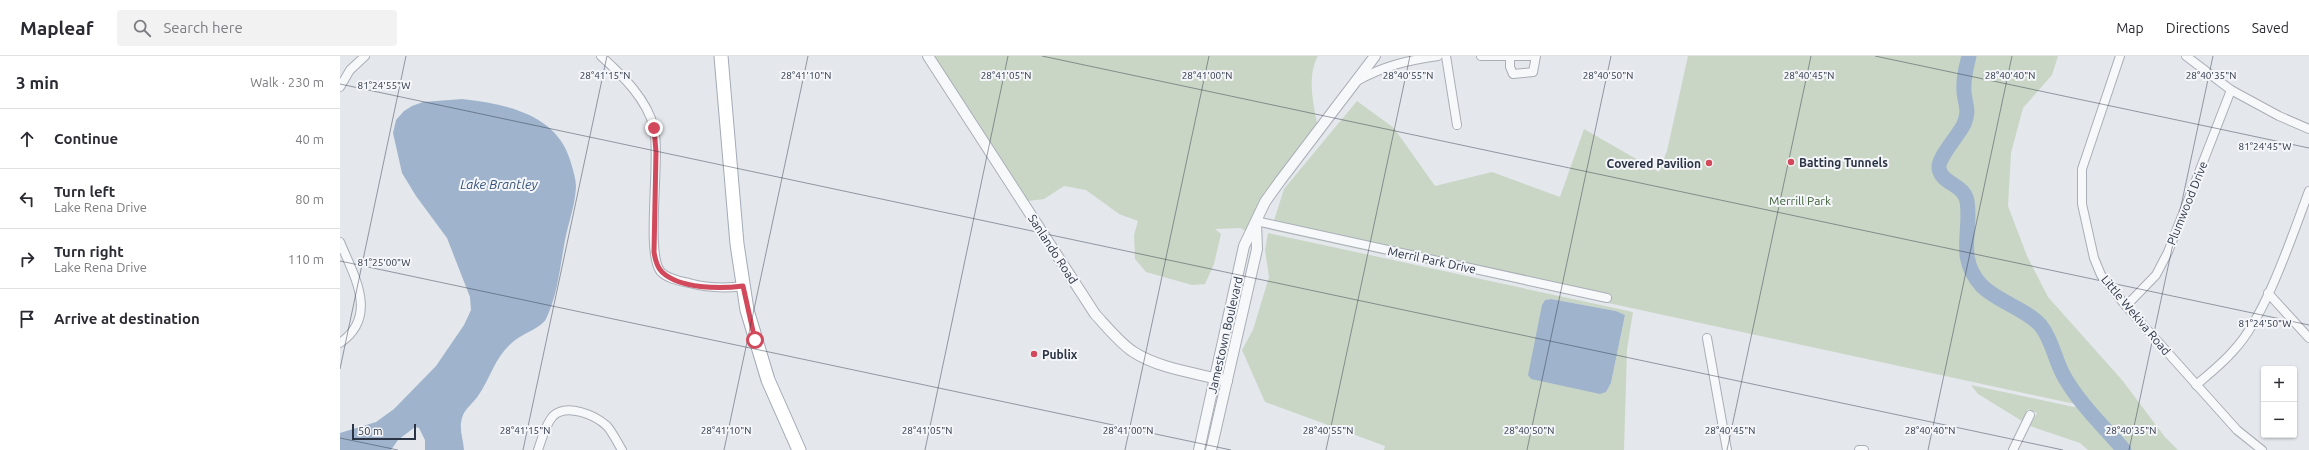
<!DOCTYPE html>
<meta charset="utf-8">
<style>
:root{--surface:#fff;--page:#f2f2f3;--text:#2b2b33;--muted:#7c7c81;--line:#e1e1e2}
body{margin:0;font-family:Ubuntu,sans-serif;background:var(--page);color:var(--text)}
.controls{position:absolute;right:12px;bottom:12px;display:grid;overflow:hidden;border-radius:4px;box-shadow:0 1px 3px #0004}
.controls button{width:36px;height:36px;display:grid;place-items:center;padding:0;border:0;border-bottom:1px solid var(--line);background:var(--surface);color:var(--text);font:20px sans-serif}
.scale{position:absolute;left:12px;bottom:10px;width:64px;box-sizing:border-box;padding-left:4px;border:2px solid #2b3445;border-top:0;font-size:11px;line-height:14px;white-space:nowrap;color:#2b3445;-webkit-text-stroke:3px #f4f6f9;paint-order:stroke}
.stop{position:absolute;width:12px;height:12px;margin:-9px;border:3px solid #d1495b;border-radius:50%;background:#fff}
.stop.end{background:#d1495b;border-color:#fff;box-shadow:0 1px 4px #0008}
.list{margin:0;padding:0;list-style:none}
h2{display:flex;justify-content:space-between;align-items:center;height:52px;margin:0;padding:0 16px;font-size:17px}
h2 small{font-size:13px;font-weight:400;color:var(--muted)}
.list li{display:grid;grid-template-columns:26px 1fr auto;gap:12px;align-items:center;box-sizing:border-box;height:60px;padding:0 16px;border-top:1px solid var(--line)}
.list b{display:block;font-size:15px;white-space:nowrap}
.list p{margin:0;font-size:13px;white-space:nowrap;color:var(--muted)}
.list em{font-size:13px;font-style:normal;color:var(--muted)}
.icon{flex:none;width:22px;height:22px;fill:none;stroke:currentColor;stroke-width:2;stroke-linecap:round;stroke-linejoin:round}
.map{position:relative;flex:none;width:1969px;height:394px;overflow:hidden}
header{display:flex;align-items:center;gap:24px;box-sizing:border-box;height:56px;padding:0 20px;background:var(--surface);border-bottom:1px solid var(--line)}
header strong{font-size:19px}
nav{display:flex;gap:22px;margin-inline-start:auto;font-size:14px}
.search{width:280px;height:36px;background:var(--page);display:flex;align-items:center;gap:10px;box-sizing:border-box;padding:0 14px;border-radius:4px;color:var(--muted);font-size:15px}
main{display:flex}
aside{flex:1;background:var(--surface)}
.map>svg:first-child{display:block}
.green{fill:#c9d6c5;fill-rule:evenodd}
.water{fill:#9fb4cc}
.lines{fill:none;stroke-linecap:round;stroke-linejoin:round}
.river{stroke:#9fb4cc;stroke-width:15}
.minor-casing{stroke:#a9aeb7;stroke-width:10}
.tertiary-casing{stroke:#a9aeb7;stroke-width:12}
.primary-casing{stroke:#a3abb8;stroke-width:15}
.minor{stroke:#f7f8fa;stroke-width:8}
.tertiary{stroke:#f7f8fa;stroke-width:10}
.primary{stroke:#fff;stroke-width:13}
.route{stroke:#d1495b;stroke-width:5}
.ticks{fill:none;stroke:#2b3445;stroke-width:1;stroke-opacity:0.45}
.poi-dot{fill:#d1495b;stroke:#f4f6f9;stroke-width:1.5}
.labels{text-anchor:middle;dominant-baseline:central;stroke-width:4;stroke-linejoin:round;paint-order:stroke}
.poi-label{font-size:12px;font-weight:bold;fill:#2b3445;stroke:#f4f6f9;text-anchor:start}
.park-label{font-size:12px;fill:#3f6138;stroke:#f4f6f9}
.street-label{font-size:12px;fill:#2b3445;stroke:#f4f6f9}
.water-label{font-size:13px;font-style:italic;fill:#34527a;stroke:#f4f6f9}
.ticks-label{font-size:10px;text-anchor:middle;fill:#2b3445;stroke:#f4f6f9;stroke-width:4;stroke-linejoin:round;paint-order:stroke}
</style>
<header>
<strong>Mapleaf</strong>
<div class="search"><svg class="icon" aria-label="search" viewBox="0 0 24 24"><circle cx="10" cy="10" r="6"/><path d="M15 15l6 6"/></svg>Search here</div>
<nav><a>Map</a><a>Directions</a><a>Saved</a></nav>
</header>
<main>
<aside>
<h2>3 min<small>Walk · 230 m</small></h2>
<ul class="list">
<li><svg class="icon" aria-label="ahead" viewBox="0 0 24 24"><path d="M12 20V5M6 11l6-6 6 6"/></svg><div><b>Continue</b></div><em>40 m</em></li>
<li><svg class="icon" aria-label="left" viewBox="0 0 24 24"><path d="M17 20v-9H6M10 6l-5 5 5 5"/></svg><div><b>Turn left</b><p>Lake Rena Drive</p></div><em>80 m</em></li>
<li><svg class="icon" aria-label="right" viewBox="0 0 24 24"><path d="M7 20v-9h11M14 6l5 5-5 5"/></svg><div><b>Turn right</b><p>Lake Rena Drive</p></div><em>110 m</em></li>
<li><svg class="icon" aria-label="arrive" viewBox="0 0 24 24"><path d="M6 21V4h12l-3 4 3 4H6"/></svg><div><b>Arrive at destination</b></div></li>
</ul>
</aside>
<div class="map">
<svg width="1969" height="394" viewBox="0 0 1969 394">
<rect width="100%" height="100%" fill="#e4e7ec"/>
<g class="green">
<path d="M593,0H978C967,19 973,47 977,67L921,143L906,175L900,172L875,173L881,178L874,208L865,228L852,229L806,216L795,203L794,179L798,165L779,158L746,134L724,130L704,143L688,145Z"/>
<path d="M1348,0H1628C1624,13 1622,27 1624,40C1624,45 1627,50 1627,55C1626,74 1603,94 1597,113L1602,123L1618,134L1623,147V207L1638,230L1699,272L1735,348L931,174L944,133L1017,45L1054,72L1095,130L1152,116L1220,141L1244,73L1319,116L1327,95Z"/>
<path d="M1633,0H1718L1712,19L1683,52L1671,97L1668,150L1687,200L1708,241L1782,324L1825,381L1838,394H1748L1740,387L1690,370L1697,357L1688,353L1682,365L1638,338L1631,329L1734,351L1739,349L1702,270L1641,228L1627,206V146L1621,131L1605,121L1602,113L1605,102L1619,83L1631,57L1628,39V14Z"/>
<path d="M928,177L1293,256L1287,293L1284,394H1044L1045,390L925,346L902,294L913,274L929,221L925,194ZM1211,243L1276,255L1285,259L1271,327L1266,336L1201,263L1202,249L1205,244Z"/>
</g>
<g class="water">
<path d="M122,43C166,48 218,58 231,107C233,114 236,123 236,131C235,149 229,165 225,184C220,210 218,238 206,263C201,272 182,278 174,285C155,300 151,321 138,340C134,346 126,352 123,359C118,372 123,381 124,394H85V384L79,372L75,371L58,384L51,394H0V377L36,366L54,353L96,310L124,269L131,254L130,241L107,182L76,140L62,117L53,77L56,64L64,55L72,50L83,46Z"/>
<path d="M1211,243L1276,255L1285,259L1271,327L1266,336L1260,338L1191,323L1188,319L1202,249L1205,244Z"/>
</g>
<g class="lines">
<path class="river" d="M1629,0C1626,12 1623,23 1624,36C1625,49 1630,53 1624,68C1619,79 1598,101 1599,112C1601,128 1624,128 1627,145C1632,176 1616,201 1641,229C1656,245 1688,254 1701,270C1713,285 1715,306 1725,322C1740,348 1764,371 1784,394"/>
<g class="minor-casing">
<g id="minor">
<path d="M261,0C282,19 307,43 314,72C321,102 305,199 321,216C328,223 340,225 349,227C368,232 383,233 403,230"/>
<path d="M1106,0L1117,69"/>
<path d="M1141,0H1195"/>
<path d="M1780,0L1742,113V148L1754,202L1761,219L1786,250L1897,374L1922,394"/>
<path d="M1846,0L1891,34L1939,60L1969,73"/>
<path d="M1170,1V11L1173,18L1193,16L1196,0"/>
<path d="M1017,25C1043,10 1069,4 1098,0"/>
<path d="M0,31L10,14L25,0"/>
<path d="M916,165L1267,242"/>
<path d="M0,186C14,220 39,260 0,287"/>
<path d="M1928,237L1969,282"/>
<path d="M1786,250L1816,219L1828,196L1891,34"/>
<path d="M1367,282L1387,394"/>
<path d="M1856,329C1869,318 1883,307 1894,294C1926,260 1952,180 1969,135"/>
<path d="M198,394C202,383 205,369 213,360C227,347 255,359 267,370C273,377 277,386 282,394"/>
<path d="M1519,394H1524"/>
<path d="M1673,394L1690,359"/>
</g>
</g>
<g class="tertiary-casing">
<g id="tertiary">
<path d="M588,0L755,258C767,271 778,285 792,295C819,313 856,317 887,325"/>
<path d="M859,394L904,190L925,146L940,125L1035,0"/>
<path d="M871,394L917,193L916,167"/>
</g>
</g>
<g class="primary-casing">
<path id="primary" d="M381,0L397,188L407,254L428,324L459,394"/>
</g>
<use href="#minor" class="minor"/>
<use href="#tertiary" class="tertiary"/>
<use href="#primary" class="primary"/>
</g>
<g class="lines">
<path class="route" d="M314,72L316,96L314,196C315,203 317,211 322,216C340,233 380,233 403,230L415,284"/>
</g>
<path class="ticks" d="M702,0L1969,269M1535,0L1969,92M0,28L1723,394M0,205L891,394M0,313L66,0M0,382L58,394M183,394L267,0M384,394L468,0M585,394L668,0M785,394L869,0M986,394L1070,0M1187,394L1271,0M1387,394L1471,0M1588,394L1672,0M1789,394L1873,0"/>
<g class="poi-dot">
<circle cx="1451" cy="106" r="4"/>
<circle cx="1369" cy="107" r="4"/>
<circle cx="694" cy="298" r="4"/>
</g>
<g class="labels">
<g class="poi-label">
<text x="1459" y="106">Batting Tunnels</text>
<text x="1361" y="107" text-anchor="end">Covered Pavilion</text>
<text x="702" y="298">Publix</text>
</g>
<g class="park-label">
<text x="1460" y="144">Merrill Park</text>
</g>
<g class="street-label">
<text transform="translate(1847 147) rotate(-68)">Plumwood Drive</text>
<text transform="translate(713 193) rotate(57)">Sanlando Road</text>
<text transform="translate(1092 204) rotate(12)">Merril Park Drive</text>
<text transform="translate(1796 259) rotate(50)">Little Wekiva Road</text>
<text transform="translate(885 279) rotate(-77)">Jamestown Boulevard</text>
</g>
<g class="water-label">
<text x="159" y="128">Lake Brantley</text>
</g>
</g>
<g class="ticks-label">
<text x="265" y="23">28°41'15"N</text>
<text x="466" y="23">28°41'10"N</text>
<text x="666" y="23">28°41'05"N</text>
<text x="867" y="23">28°41'00"N</text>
<text x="1068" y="23">28°40'55"N</text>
<text x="1268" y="23">28°40'50"N</text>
<text x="1469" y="23">28°40'45"N</text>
<text x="1670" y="23">28°40'40"N</text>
<text x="1871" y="23">28°40'35"N</text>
<text x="44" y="33">81°24'55"W</text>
<text x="1925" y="94">81°24'45"W</text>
<text x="44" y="210">81°25'00"W</text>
<text x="1925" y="271">81°24'50"W</text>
<text x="587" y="378">28°41'05"N</text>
<text x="788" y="378">28°41'00"N</text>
<text x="185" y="378">28°41'15"N</text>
<text x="386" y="378">28°41'10"N</text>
<text x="988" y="378">28°40'55"N</text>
<text x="1189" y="378">28°40'50"N</text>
<text x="1390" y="378">28°40'45"N</text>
<text x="1590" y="378">28°40'40"N</text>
<text x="1791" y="378">28°40'35"N</text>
</g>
</svg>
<div class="controls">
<button>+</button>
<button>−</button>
</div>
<div class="scale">50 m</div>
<div class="stop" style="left:415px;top:284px"></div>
<div class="stop end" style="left:314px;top:72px"></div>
</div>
</main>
